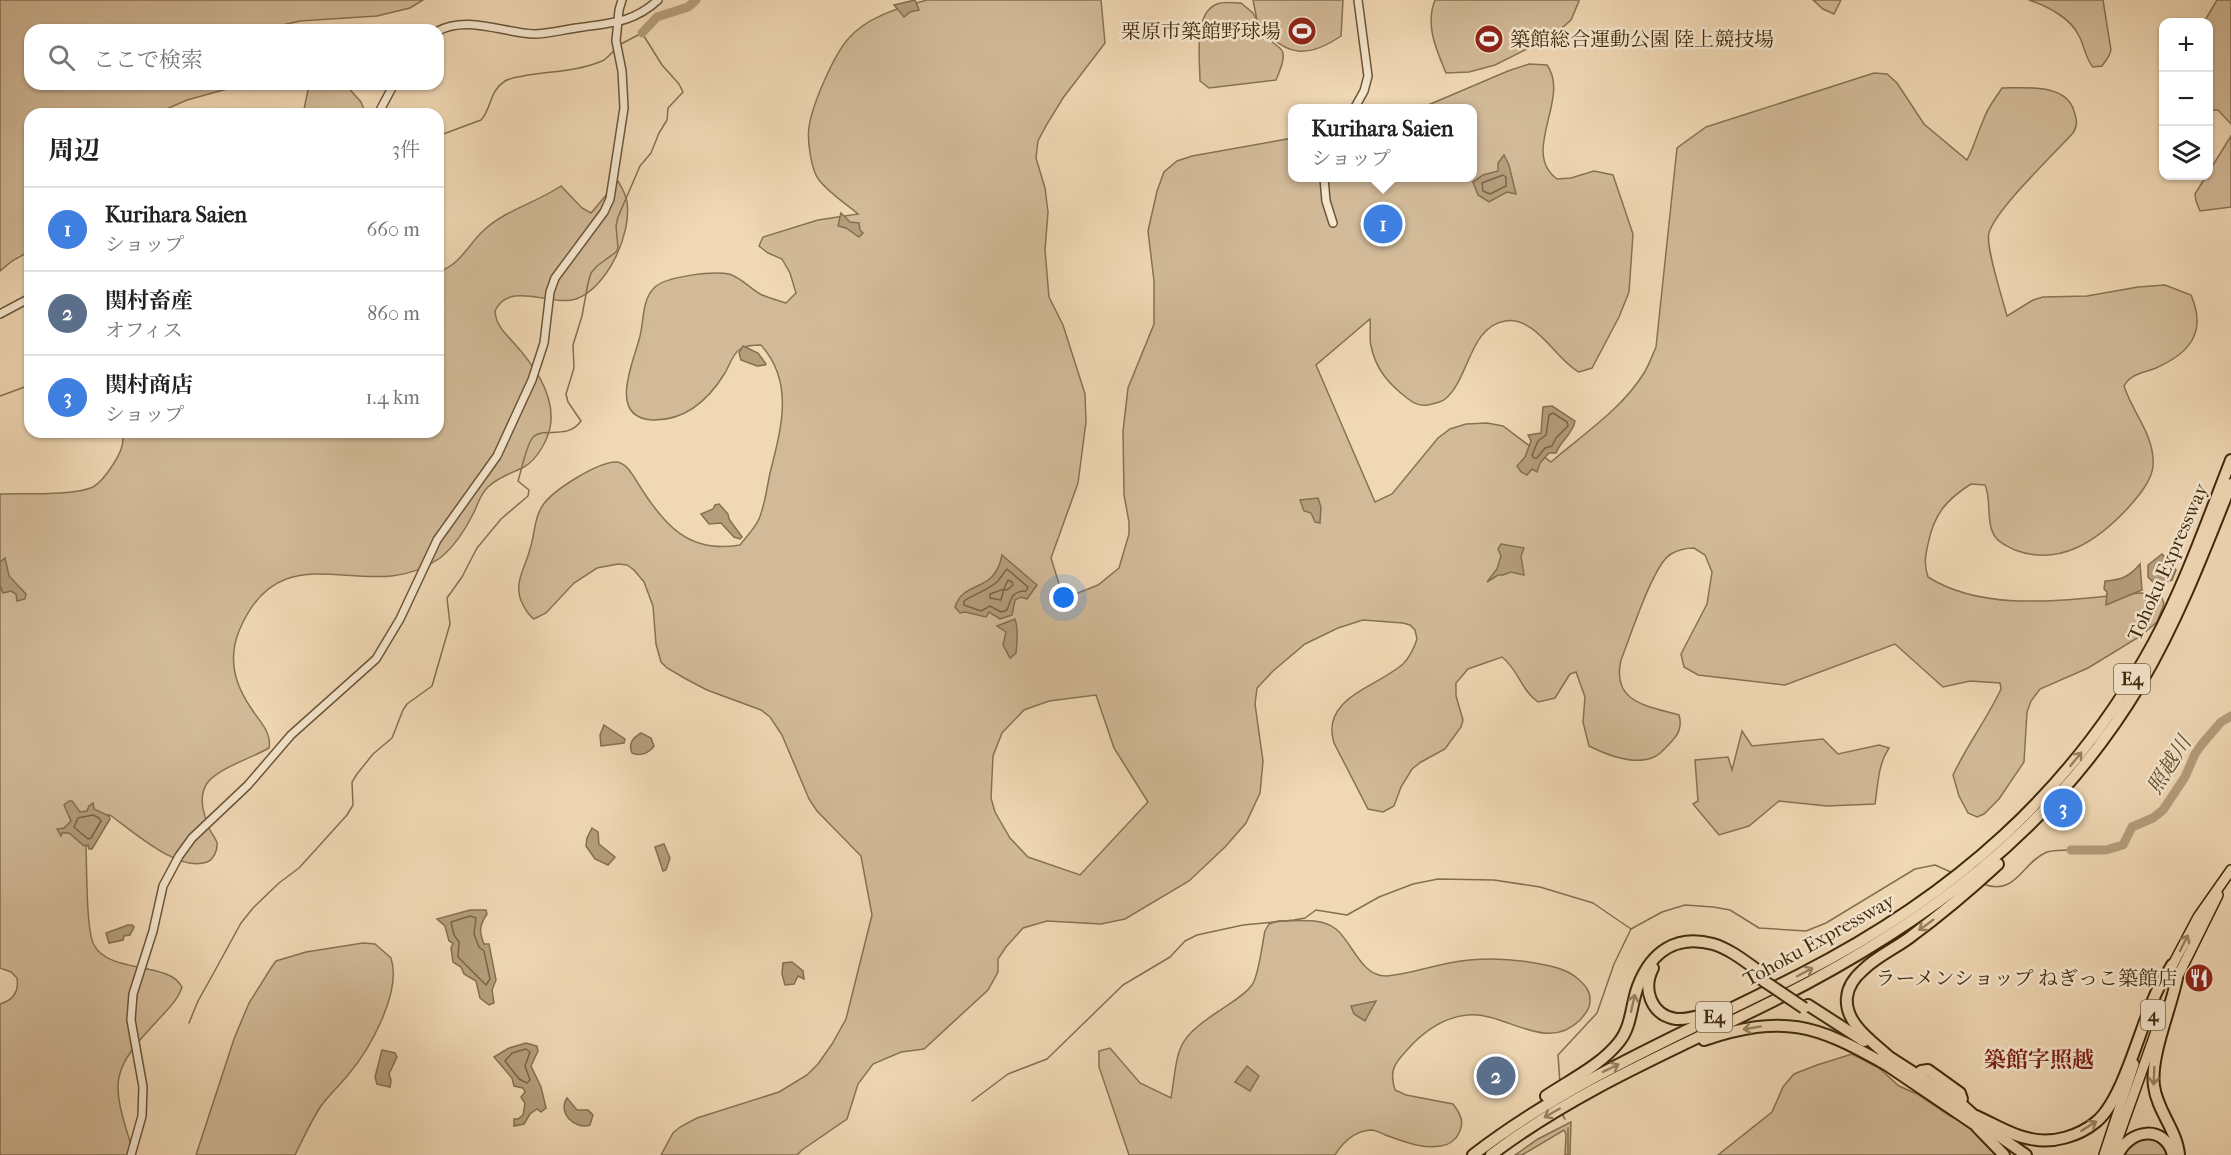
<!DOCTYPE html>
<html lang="ja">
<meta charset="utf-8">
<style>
:root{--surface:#fff;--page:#f6f6f6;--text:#222;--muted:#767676;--line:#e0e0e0;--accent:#2563eb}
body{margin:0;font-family:"IM FELL French Canon","Noto Serif JP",serif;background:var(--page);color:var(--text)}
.controls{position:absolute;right:18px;top:18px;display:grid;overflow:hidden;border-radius:12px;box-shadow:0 2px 4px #0004}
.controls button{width:54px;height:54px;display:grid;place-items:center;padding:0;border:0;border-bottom:2px solid var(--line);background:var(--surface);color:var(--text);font:30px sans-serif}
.you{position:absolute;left:1064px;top:598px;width:21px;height:21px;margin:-15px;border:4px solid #fff;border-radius:50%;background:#1a73e8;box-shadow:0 0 0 9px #1a73e833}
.badge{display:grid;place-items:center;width:39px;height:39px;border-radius:50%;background:var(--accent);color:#fff;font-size:20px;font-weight:700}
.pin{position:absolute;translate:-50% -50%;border:3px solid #fff;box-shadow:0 2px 6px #0006}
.popup{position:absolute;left:1288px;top:104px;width:189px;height:78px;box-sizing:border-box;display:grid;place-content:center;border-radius:12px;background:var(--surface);filter:drop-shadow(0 2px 4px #0005);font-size:20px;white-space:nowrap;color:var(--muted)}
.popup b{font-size:22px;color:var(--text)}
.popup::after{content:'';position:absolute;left:50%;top:100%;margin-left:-12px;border:12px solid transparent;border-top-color:var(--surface)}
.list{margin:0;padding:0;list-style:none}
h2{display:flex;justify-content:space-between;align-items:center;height:78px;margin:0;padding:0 24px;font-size:26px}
h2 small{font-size:20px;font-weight:400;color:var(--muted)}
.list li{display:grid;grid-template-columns:39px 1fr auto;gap:18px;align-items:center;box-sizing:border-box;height:84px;padding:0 24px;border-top:2px solid var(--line)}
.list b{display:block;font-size:22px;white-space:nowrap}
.list p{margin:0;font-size:20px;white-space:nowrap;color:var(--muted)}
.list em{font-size:20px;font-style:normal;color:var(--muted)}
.icon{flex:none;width:33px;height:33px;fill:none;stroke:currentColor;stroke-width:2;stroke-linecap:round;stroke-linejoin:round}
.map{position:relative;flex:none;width:2231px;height:1155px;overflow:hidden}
.search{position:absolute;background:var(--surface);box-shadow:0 2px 4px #0004;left:24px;top:24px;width:420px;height:66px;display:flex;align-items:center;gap:15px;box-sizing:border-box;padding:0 21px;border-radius:18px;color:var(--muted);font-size:22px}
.panel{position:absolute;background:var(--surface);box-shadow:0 2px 4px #0004;left:24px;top:108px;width:420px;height:330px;border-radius:18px}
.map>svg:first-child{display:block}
.green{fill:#d2ba98;stroke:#887252;stroke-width:1.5;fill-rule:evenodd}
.water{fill:#b49d7b;stroke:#856f4f;stroke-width:1.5}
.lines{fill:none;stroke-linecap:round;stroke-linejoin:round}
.shore{stroke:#7a6444;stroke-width:1.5}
.stream{stroke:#856f4f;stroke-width:1.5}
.river{stroke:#b49d7b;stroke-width:9}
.tertiary-casing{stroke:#6b5637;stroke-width:10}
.trunk-casing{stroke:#3f2a0d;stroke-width:12}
.motorway-casing{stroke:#3f2a0d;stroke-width:14}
.tertiary{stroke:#f5e6ce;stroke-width:7}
.trunk{stroke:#f0d8b4;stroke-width:9}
.motorway{stroke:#f0d8b4;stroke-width:10}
.motorway-bridge-casing{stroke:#3f2a0d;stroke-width:14;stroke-linecap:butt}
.motorway-bridge{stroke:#f0d8b4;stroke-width:10}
.oneway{stroke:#988160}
.labels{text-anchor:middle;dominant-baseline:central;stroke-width:5;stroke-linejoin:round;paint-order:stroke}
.shield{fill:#f5e6ce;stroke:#766247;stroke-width:1.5}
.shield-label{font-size:18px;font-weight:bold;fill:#3f2a0d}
.poi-label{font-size:20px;fill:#3f2a0d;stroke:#f5e6ce;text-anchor:end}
.street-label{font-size:20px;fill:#3f2a0d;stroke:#f5e6ce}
.water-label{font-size:21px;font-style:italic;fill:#624c2e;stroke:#f5e6ce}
.quarter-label{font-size:22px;font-weight:bold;fill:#7a1f14;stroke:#f5e6ce}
</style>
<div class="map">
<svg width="2231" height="1155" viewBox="0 0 2231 1155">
<rect width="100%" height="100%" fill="#f0d8b4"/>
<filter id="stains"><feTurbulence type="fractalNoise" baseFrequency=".00333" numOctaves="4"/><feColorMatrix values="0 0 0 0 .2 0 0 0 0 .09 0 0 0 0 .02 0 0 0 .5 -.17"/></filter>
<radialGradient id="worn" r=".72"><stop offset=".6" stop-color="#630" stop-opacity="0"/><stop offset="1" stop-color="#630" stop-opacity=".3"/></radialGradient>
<g class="green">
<path d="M0,0H423L410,8L377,16L300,21L260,30H30V84H245L187,100L155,114H30V251L12,261L0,271Z"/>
<path d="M927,0H1101L1105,43L1063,98L1047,124L1038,141L1036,158L1045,188L1048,212L1045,250L1049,297L1063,325L1085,394L1086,422L1078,483L1051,558L1060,587L1073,595L1098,585L1119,568L1129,534V522L1124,495L1123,431L1128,388L1154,324V281L1148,231L1157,191L1164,172L1177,161L1192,156L1293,138V178H1473V109L1421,108L1508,71L1529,64L1547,65C1571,98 1520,152 1557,179L1571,178L1594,171L1613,175L1633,234L1629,292L1619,317L1592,368L1579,372C1556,360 1536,316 1505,321C1469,327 1469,380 1445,399C1442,402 1436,403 1432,404C1423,407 1414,404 1407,398C1389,384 1376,370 1371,346C1369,338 1371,327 1370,319L1316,365L1375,502L1392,494L1438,438L1450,429L1466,424L1487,423L1503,426L1551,462C1582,435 1622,409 1644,373C1649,365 1652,356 1656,347L1677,148L1706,127L1874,73L1887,74L1897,83L1924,124L1967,160C1974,147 1977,134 1983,121C1987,108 1995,99 2002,88C2025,88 2066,83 2074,111C2077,120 2078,125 2073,133C2054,154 1996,209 1989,233C1985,246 2003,300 2007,316L2033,300L2043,297L2087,296L2138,287L2165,285L2191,295C2207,332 2190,353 2156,368C2144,373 2131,373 2124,386C2133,414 2155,435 2153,466C2152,481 2137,498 2127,509C2098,540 2060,567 2015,550C2009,547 2001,544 1996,538C1985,524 1992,500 1985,485L1971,484C1946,500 1934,514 1928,544C1925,557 1924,564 1928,577C1988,615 2073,598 2141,593L2156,595L2162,598L2164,604L2157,622L2139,637L2088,668L2040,689L2031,701L2027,712L2024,762L1999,799L1984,814L1977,817L1968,813L1959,796L1953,775C1967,745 1987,719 2001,689L2000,683L1970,681L1943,687L1895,644L1785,685L1698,675L1684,667L1681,654L1707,604L1712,572L1705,555L1694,548C1687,548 1678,550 1671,554C1653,564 1630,638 1621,660C1611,703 1648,706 1679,715C1682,725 1679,734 1672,741C1666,747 1661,754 1654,757C1634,766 1607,755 1589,746L1583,722L1585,697L1576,672L1570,674L1555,698L1538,702C1521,690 1518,669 1502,657L1468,669L1456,683V696L1463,720L1461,727L1445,749L1421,762L1412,769L1401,787L1394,806L1383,812L1368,809L1334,743C1320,698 1377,687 1403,664C1410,657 1414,648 1417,639L1415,630L1410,625L1403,623L1363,620L1338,628L1305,644L1273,671L1257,688L1255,704L1263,761L1260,793L1246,823L1225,847L1189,881L1125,919L1101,924L1047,921L1023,928L1006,947L998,959V972L988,990L924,1049L901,1052L873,1064L858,1084L847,1119L802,1150L797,1155H661L673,1133L680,1127L697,1118L779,1092L807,1075L818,1064L832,1044L846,1019L872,915L861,856L817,811L809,799L782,735L770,717L761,710L707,690L686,679L667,668L661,662L656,644L653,606L644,582L634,570L627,565L618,564L597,568L574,583L546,613L534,619C529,616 526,610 523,605C512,584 525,569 530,549C535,534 534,518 543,505C553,490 599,461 617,462C627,463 634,477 639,485C664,525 689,554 740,545C746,537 755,528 759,519C765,505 767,487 770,473C781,429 795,383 761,345C754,345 745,345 739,350C733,354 729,366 725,373C709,399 685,421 652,420C606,417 635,359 640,336C644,320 642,300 654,288C665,276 714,271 729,274C740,277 750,288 760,294C768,298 777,300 786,303L796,293L790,273L782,259L768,253L759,246L763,237L818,220L858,214C845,203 829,193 819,180C811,170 807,140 809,127C812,105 834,54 849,38C868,16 900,8 927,0ZM1096,695L1114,748L1148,802L1080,875L1028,857L1010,838L995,812L991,798L993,756L1002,733L1024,710L1049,701Z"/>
<path d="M1253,0H1343L1341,36C1307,59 1287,56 1260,27C1275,55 1294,39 1276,80L1209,88L1200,81C1200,60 1193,13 1217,4C1223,1 1234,3 1241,3L1253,13L1257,20Z"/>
<path d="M1435,0H1579V1L1571,20L1553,36L1495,65L1469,72L1446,73C1436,49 1425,25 1435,0Z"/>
<path d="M1813,0H1841L1834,14L1823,9Z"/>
<path d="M2029,0H2103L2111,50L2109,56L2102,66L2093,67C2085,58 2085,47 2079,36C2071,18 2047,6 2029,0Z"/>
<path d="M2217,0H2231V124L2218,110H2209L2208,22H2204Z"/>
<path d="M315,84H345L361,102L366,114H303L308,90Z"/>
<path d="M2231,136V207L2200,211L2196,201L2195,194Z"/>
<path d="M618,181C622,188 626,194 627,202C632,234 607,288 576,299C551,307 509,280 495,311C496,325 504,332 513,342C532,363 553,391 551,421C550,437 538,459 524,467C512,473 498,477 488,487C480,494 478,505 473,514C466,529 453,548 440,558C368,610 283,525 239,631C228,658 235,685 251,708C259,721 272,732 269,748C252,758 219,768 208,782C197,796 204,816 210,830C212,834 216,839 217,843C218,850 213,860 207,862C179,873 131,830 110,815H106L88,837L86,849C87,868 86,931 94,945C109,974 169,961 182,987C178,1000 167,1010 158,1020C109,1072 111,1081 132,1148L131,1155H0V1004C14,1000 19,991 17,978L11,972L0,968V494C22,493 74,496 93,487C102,482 109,471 114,463C120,454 125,442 122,432H438V272C460,265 468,245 483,231C505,210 536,203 561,186L582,208L591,213Z"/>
<path d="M1742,731L1752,746L1823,739L1838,754L1879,745L1889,748C1878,764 1878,785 1875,804L1827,806L1779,801L1749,826L1719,835L1693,804L1698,801L1695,760L1728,757L1732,770Z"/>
<path d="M1278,921C1296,921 1321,917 1336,929C1353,943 1361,977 1387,976C1408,974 1428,967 1449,963C1479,957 1510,958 1540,964C1552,966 1567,969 1577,978C1584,984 1591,991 1590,1001C1590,1009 1585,1014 1580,1020C1546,1054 1507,1012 1468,1015C1444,1017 1423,1032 1407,1050C1394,1064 1389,1071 1395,1090L1406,1095L1453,1104C1460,1113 1465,1122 1459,1133C1456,1140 1449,1145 1441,1146C1422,1149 1406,1142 1388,1136C1382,1134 1377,1130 1371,1130C1354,1131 1343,1142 1335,1155H1129L1099,1067V1051L1110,1048L1140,1083L1171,1098C1179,1048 1174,1040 1219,1011C1230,1003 1244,996 1252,985C1259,975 1262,944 1265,931L1269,924Z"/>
<path d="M363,943L375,944L391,958C402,992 370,1049 348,1075C339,1086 329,1095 321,1106C311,1121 303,1139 295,1155H196L234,1039L249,1003L271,968L276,961L306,952Z"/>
<path d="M1852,1054L1879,1068L1899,1086L1917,1094L1950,1116L1987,1131L1999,1155H1718L1772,1112L1783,1087L1794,1074L1817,1065Z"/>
<path d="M1571,1122L1570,1155H1565L1566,1134L1564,1130L1522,1155H1515L1538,1139Z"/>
<path d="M2145,1136L2161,1141L2168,1155H2122L2125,1147Z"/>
</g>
<g class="water">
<path d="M915,0L919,10L910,12L904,17L894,5Z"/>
<path d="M1504,155L1509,165L1516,194L1507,192L1489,202L1478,195L1473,182L1483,175L1498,171V163Z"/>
<path d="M841,213L850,222L859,223L860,230L863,233L859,237L846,228L838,226Z"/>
<path d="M743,346L758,353L766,364L765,365L757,366L741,360L739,353Z"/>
<path d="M1552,406L1575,421C1573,434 1561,440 1556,453H1549L1540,463L1537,472L1532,469L1527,475L1521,472L1517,466L1525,457L1531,441L1528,435L1541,433L1543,407Z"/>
<path d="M1318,498L1321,507L1320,523L1315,522L1311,513L1304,511L1300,500Z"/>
<path d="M719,504L728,514L729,519L742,537L740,539L734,537L721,523L709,524L701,514L713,509L715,505Z"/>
<path d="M1501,544L1524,548L1521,556L1524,575L1511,572L1503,575H1498L1487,582L1497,569L1501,556L1498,549Z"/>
<path d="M2162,554L2176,570L2172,580L2155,584L2148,577V565Z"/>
<path d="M1002,555L1037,585L1027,599L1021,597L1015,600L1012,615L1000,619L989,612L986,617L965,612L960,613L955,607C964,579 995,594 1002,555Z"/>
<path d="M5,558L9,576L26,594L25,599L17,601L16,594L11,591L3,593L0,585V562Z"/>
<path d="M2140,564L2142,590L2106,605L2107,592L2104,589L2105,581C2121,580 2129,577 2140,564Z"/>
<path d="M1015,619C1018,628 1017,645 1016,653L1010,658L1003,645L1006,632L997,626Z"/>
<path d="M604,725L625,739L624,743L601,746L600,735Z"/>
<path d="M641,733L651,738L654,746C649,753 640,757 632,753C628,743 633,738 641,733Z"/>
<path d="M69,801H72L80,812L87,811L89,806L93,803L94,809L109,816L110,819L92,849H89L88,845L84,846L69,833H62L61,836L57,829L64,828L71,821L64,805Z"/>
<path d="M592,828L598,832L599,844L615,857L608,865L595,859L586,846L587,838Z"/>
<path d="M664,844L670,858L666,870L663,871L655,847Z"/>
<path d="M470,910H486L487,914C479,926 479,931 484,944H489L496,980L492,990L494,1003L489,1005L480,998L476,981L464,974L461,967L453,962L451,948L453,943L449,941L445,926L437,919Z"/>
<path d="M128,925H132L134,927L130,935L124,936L123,940L109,943L106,933Z"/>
<path d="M792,962L803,971L804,979L798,976L794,984L785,985L782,974L783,963Z"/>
<path d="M1376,1001L1365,1021L1354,1014L1351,1006Z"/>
<path d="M526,1043L537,1046L538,1051L531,1066L541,1087L546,1108L541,1112L537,1109L530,1114L524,1124L514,1126V1119H518L523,1115L525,1103L521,1097L525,1092L523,1088L514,1086L512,1078L494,1057L509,1048Z"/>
<path d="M382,1050L395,1053L397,1057L389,1074L391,1080L390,1087L377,1084L375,1077Z"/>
<path d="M1247,1066L1259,1076L1250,1091L1235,1082Z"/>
<path d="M567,1098L577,1110H588L593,1115L590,1125C575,1130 557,1113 567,1098Z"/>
</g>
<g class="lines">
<g class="shore">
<path d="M1503,175L1506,177V186L1490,194L1483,191L1482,183Z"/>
<path d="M1553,413L1567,422L1568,426L1556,438L1552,446L1545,448L1537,458H1534L1532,455L1538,441L1546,435L1549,415Z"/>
<path d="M1007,569L1028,587L1026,591C1011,591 1011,600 1007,610L1001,612L990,606L981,611L964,605V601C974,594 989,590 998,581C1001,577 1004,572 1007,569Z"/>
<path d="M1008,580L1012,582L1013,585L1007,590L1004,589L1001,600L990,598V594L1004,589Z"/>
<path d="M93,815L99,818L101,821L91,838L88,839L74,827L78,818Z"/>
<path d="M470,916L476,918L474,934L479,947L484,951L490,979L486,985L458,957L459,942L454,935L451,922Z"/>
<path d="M526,1049L530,1052L525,1066L530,1080L527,1083L519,1079L505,1061L512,1053Z"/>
</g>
<g class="stream">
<path d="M438,136L481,120C492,108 489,91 505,81C510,78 517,77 523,76C549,71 576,72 602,61C607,59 611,53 616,49"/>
<path d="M0,396L30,385"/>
<path d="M1983,884C2016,897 2022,862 2047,852C2054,850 2063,850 2071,850"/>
<path d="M189,1023L198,1001L212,976L241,923L253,908L279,883L299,868L347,815L353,805L352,782L357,774L373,754L392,738L403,710L407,704L432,686L450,624L447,598L462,577L477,548L501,519L528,496L529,490L518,481C522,468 525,451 531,440C540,424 566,442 581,421L568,402L566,394L574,368L573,345L582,316L588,283L591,273L597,266L616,252L618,248L616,226L618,217L640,166L651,153L659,133L667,120L668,108L683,92L679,84L662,65L642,33L619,45"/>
<path d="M1560,1083L1558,1055L1597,1013L1614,964L1631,929L1662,912L1685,905L1713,907L1730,910L1759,928L1806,931L1826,923L1915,869L1935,865L1953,873"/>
<path d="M972,1101L1008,1074L1047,1059L1123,985L1170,957L1185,941L1197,935L1243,925L1294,920L1305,918L1316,910L1347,915L1379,897L1413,884L1438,879L1494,880L1540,887L1593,903L1631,929"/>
<path d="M1562,1114L1565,1119"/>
<path d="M1568,1155V1128"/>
</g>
<g class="river">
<path d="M642,33L657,17L688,7L696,0"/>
<path d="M2071,850H2106L2123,845L2132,827L2153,818L2163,810L2185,777L2195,754L2202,744L2221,722L2231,716"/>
</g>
<g class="tertiary-casing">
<g id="tertiary">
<path d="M438,31C467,15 504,33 534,34C548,34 562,30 576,28C608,23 632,24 658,0"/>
<path d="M1354,109L1364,91L1368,76L1358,0"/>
<path d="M378,114L394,84"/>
<path d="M1324,178L1326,201L1333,223"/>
<path d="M0,314L30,298"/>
<path d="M131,1155L142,1116L143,1087L131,1020L133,994L153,931L163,886L179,856L192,838L248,785L291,735L376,659L400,619L437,540L497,456L532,380L544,343L550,292L555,278L604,212L610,199L624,108L622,71L616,41L619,10L622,0"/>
</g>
</g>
<g class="trunk-casing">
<g id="trunk">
<path d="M2170,970L2198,917L2231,870"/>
<path d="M2175,982L2218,895"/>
<path d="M2104,1155L2134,1064"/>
<path d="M2112,1155L2165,1006"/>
</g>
</g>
<g class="motorway-casing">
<g id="motorway">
<path d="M1653,968C1642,989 1651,1015 1676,1019C1688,1020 1702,1015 1713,1012"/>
<path d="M2177,978C2171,1009 2150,1056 2154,1086C2157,1111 2177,1130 2179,1155"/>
<path d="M1808,1005L1864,1041"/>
<path d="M1704,1040C1783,1014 1815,1024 1885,1064"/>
<path d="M1883,1053L1959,1102L1989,1129L2026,1155"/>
<path d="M1888,1056C1872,1041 1844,1023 1847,997C1848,986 1855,977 1863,970C1876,957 1894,949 1909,938C1940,915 1970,890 1998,864"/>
<path d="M1881,1061L1983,1130"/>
<path d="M1921,1071L1928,1070L1960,1093L1962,1099"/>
<path d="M1546,1096C1570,1080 1601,1065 1619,1042C1632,1026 1631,1004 1638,986C1651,952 1676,934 1713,944C1730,949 1746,962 1760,972"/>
<path d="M1976,1116C1994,1124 2012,1136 2031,1139C2053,1144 2079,1136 2096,1122C2124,1099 2141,1023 2158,989C2162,980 2168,973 2172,965"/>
<path d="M1977,1127L2004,1155"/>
<path d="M1473,1155C1573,1078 1690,1031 1801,974C1952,897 2072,793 2154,642C2185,584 2207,521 2231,460"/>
<path d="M1491,1155C1576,1090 1677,1049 1773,1001C1924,925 2053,831 2141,683C2178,620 2204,552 2231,484"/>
<path d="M2118,1155C2129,1129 2165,1124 2173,1155"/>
</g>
</g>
<use href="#tertiary" class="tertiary"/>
<use href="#trunk" class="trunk"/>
<use href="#motorway" class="motorway"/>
<g class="motorway-bridge-casing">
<path id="motorway-bridge" d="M1755,975L1804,1008"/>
</g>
<use href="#motorway-bridge" class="motorway-bridge"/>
</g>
<defs><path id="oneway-shaft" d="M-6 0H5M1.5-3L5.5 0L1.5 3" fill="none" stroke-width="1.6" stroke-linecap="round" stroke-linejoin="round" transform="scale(1.5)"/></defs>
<g class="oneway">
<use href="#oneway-shaft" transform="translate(2076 759) rotate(-51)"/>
<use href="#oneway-shaft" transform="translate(1926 925) rotate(144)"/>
<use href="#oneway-shaft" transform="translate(2184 943) rotate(-63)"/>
<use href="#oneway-shaft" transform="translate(1805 972) rotate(-28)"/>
<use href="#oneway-shaft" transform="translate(1633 1003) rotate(-77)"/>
<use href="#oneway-shaft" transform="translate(1752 1028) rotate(170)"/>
<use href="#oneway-shaft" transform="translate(1611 1068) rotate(-26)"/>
<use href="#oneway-shaft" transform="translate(2154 1076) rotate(92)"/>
<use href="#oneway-shaft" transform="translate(1552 1113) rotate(150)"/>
<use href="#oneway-shaft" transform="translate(2089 1126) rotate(-32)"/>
</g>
<defs>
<g id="stadium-disc" transform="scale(1.5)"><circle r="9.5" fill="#8f2418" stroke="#f5e6ce"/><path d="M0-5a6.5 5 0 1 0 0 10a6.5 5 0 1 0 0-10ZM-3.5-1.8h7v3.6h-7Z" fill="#fff"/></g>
<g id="restaurant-disc" transform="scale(1.5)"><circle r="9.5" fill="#8f2418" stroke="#f5e6ce"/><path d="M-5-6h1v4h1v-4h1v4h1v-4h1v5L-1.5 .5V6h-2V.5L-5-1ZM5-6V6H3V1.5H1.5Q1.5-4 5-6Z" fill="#fff"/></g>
</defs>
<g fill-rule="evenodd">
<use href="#stadium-disc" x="1302" y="31"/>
<use href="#stadium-disc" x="1489" y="39"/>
<use href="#restaurant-disc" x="2199" y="978"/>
</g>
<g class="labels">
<g class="shield">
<rect x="2114" y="664" width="36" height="30" rx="4.5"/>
<rect x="2141" y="1000" width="24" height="30" rx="4.5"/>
<rect x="1696" y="1002" width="36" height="30" rx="4.5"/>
</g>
<g class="shield-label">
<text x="2132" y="679">E4</text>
<text x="2153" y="1015">4</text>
<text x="1714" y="1017">E4</text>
</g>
<g class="poi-label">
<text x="1281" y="31">栗原市築館野球場</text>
<text x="1510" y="39" text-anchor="start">築館総合運動公園 陸上競技場</text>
<text x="2178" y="978">ラーメンショップ ねぎっこ築館店</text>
</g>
<g class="street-label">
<text transform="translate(2168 562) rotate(-66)">Tohoku Expressway</text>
<text transform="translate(1819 940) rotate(-29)">Tohoku Expressway</text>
</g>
<g class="water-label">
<text transform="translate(2169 765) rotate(-58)">照越川</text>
</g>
<g class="quarter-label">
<text x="2039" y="1060">築館字照越</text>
</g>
</g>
<rect width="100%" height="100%" filter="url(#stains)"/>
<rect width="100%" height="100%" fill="url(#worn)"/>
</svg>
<div class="controls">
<button>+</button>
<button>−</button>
<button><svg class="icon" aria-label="layers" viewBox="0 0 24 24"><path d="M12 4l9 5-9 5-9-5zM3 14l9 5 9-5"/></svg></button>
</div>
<div class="you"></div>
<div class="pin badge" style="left:1383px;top:224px;background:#3f7fe0">1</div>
<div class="popup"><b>Kurihara Saien</b>ショップ</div>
<div class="pin badge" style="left:1496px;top:1076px;background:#5c6f8a">2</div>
<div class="pin badge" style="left:2063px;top:808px;background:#3f7fe0">3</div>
<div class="search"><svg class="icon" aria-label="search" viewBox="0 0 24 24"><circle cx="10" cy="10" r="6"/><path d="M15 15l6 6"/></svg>ここで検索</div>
<section class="panel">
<h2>周辺<small>3件</small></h2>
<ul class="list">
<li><span class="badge" style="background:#3f7fe0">1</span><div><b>Kurihara Saien</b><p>ショップ</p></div><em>660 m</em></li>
<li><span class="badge" style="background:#5c6f8a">2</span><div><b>関村畜産</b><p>オフィス</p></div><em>860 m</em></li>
<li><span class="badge" style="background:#3f7fe0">3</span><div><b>関村商店</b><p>ショップ</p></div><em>1.4 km</em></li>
</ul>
</section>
</div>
